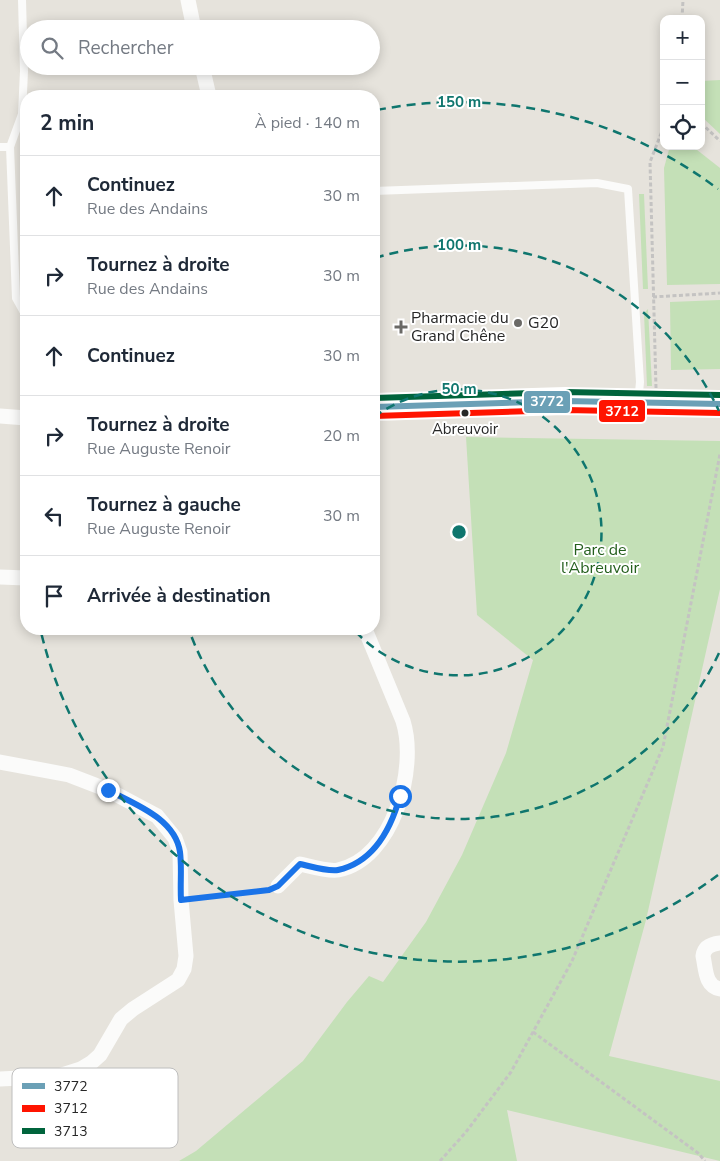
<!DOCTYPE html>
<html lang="fr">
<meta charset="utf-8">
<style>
:root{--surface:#fff;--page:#f6f6f7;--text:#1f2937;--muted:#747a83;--line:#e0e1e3}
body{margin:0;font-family:"Nunito Sans",sans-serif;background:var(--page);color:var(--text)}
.controls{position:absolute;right:15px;top:15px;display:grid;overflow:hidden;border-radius:10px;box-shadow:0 2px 12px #0003}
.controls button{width:45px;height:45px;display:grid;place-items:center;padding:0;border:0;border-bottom:1px solid var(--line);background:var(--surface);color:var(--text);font:25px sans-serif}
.stop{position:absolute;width:15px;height:15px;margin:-11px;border:4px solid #1a73e8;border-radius:50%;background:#fff}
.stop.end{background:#1a73e8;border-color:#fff;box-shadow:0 1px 5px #0008}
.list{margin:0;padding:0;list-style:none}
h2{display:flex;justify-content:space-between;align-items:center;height:65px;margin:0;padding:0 20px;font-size:21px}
h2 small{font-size:16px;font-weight:400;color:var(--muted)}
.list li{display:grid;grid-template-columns:32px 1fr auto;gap:15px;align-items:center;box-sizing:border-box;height:80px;padding:0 20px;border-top:1px solid var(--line)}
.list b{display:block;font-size:19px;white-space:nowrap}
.list p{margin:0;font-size:16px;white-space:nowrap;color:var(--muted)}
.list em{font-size:16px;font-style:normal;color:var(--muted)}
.icon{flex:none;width:28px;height:28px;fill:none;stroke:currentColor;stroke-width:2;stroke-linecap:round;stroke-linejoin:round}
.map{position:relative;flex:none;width:720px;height:1161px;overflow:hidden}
.search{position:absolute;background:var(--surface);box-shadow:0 2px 12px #0003;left:20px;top:20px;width:360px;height:55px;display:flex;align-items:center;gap:12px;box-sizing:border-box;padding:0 18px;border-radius:28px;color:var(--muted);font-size:19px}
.panel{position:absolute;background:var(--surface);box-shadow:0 2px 12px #0003;left:20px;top:90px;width:360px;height:545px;border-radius:20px}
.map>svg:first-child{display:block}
.green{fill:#c4e0b7}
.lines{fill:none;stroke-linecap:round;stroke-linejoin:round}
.path{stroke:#c4c3c2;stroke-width:3;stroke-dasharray:4 2.5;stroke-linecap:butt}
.service{stroke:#fbfbfa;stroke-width:8}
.minor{stroke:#fbfbfa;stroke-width:15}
.bus-1-casing{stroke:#fff;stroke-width:10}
.bus-2-casing{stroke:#fff;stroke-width:10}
.bus-3-casing{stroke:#fff;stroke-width:10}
.bus-1{stroke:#6ba0b6;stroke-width:6}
.bus-2{stroke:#ff1400;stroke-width:6}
.bus-3{stroke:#00643c;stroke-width:6}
.route{stroke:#1a73e8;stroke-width:6}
.ring{fill:none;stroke:#0f766e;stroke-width:2.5;stroke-dasharray:9 6}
.poi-dot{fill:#6a6966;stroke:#fff;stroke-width:2}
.bus-dot{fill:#272727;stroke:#fff;stroke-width:2}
.labels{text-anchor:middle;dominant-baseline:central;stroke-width:4;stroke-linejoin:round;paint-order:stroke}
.bus-label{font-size:15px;fill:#272727;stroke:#fff}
.poi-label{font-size:16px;fill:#272727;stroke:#fff;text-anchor:start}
.park-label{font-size:16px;fill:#245f1d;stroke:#fff}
.key{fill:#fff;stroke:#bebebe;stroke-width:1}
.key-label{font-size:14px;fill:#272727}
.centre{fill:#0f766e;stroke:#fff;stroke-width:2.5}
.ring-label{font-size:15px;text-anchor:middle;font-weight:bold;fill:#0f766e;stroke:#fff;stroke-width:4;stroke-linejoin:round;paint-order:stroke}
.line-badge{stroke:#fff;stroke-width:2}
.badge-label{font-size:14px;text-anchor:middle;font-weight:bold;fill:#fff}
</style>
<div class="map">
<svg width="720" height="1161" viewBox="0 0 720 1161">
<rect width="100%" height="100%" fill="#e6e3dc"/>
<g class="green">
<path d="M720,80V134L701,116V81Z"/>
<path d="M670,146H692L720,168V284L667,285L664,168Z"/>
<path d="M639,194H644L648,289H643Z"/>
<path d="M720,300V369L671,370L670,302Z"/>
<path d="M648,309L652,386H647L644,313Z"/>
<path d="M466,437L720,441V589L646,920L609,1056L720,1081V1161L507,1110L517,1161H179L196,1151L303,1061L347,1002L369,976L383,982L426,922L462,855L506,753L533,660L477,615Z"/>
</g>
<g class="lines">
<g class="path">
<path d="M682,19L683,0"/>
<path d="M701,123L720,141"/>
<path d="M653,297L720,293"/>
<path d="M656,388L650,162L664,126"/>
<path d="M196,898L262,891"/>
<path d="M533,1032L698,1153L705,1161"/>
<path d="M440,1161L466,1132L511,1072L572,961L663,747L720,454"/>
</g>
<g class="service">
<path d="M22,0L24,71L22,114L10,147L16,298L26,316"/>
<path d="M0,147H10"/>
<path d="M374,191L597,183L628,189L640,382L638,403"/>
</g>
<g class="minor">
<path d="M188,0L194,29"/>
<path d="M202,66L209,96"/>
<path d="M374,407L565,401L720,404"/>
<path d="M0,416L26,418"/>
<path d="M0,577L26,578"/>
<path d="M0,762L69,775L108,790L157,816L175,838L180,852L181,900L186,956L184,969L178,980L133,1009L121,1019L100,1055L91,1063L81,1069L59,1076L0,1079"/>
<path d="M278,886L300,864C309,866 329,872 338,870C393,859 418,769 403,721L365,629"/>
<path d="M720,943C711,944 704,947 703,956C706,970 705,986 720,989"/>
</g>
<g class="bus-1-casing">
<path id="bus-1" d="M374,407L565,401L720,404"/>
</g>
<g class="bus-2-casing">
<path id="bus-2" d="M374,416L565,410L720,413"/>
</g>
<g class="bus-3-casing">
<path id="bus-3" d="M374,398L565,392L720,395"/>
</g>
<use href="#bus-1" class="bus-1"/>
<use href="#bus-2" class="bus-2"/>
<use href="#bus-3" class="bus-3"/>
</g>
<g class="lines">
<path class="route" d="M108,790C134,804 175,818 180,852C182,867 180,884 181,900L269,890L278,886L300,864C309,866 329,872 338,870C374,862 391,829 400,796"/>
</g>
<g class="ring">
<path d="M374 417A143 143 0 1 1 354 630"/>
<path d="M719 653A287 287 0 0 1 189 630M375 258A287 287 0 0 1 719 411"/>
<path d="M718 875A430 430 0 0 1 41 632M377 110A430 430 0 0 1 718 189"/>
</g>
<g class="poi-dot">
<circle cx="518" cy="323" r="5"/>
<path d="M398.5 319.5h5v5h5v5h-5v5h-5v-5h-5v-5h5z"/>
</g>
<circle class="bus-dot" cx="465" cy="413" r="4.5"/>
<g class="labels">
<g class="bus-label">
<text x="465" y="429">Abreuvoir</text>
</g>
<g class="poi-label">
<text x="411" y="318">Pharmacie du<tspan x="411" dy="18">Grand Chêne</tspan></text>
<text x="528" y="323">G20</text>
</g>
<g class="park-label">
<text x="600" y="550">Parc de<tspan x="600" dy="18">l'Abreuvoir</tspan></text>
</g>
</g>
<rect x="12" y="1068" width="166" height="80" rx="8" class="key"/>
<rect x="22" y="1083" width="23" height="6" fill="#6ba0b6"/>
<rect x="22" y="1105" width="23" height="7" fill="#ff1400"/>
<rect x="22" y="1128" width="23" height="6" fill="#00643c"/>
<g class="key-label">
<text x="54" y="1091">3772</text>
<text x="54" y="1113">3712</text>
<text x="54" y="1136">3713</text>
</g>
<circle cx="459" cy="532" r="8" class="centre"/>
<g class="ring-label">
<text x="459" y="107">150 m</text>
<text x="459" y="250">100 m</text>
<text x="459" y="394">50 m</text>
</g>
<g class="line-badge">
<rect x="523" y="390" width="48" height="24" rx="5" fill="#6ba0b6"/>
<rect x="598" y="399" width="48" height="24" rx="5" fill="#ff1400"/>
</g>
<g class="badge-label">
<text x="547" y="406">3772</text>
<text x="622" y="416">3712</text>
</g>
</svg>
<div class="controls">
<button>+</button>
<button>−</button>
<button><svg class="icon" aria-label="locate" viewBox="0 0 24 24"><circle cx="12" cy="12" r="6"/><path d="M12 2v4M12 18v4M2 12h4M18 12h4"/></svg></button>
</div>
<div class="stop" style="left:400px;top:796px"></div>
<div class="stop end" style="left:108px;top:790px"></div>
<div class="search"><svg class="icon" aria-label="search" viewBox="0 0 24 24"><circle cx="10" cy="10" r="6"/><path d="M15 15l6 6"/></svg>Rechercher</div>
<section class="panel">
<h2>2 min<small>À pied · 140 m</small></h2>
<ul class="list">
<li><svg class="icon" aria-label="ahead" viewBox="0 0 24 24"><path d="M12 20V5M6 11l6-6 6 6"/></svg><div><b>Continuez</b><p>Rue des Andains</p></div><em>30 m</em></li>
<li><svg class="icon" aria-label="right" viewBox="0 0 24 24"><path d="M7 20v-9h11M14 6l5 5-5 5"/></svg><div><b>Tournez à droite</b><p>Rue des Andains</p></div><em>30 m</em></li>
<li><svg class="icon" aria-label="ahead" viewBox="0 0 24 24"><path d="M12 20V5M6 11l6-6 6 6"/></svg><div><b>Continuez</b></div><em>30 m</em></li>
<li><svg class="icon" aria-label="right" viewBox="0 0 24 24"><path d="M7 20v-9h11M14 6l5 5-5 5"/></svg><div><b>Tournez à droite</b><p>Rue Auguste Renoir</p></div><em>20 m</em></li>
<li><svg class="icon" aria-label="left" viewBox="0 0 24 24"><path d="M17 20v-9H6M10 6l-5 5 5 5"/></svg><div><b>Tournez à gauche</b><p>Rue Auguste Renoir</p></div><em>30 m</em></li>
<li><svg class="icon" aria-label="arrive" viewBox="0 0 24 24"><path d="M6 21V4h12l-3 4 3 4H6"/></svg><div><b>Arrivée à destination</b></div></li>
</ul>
</section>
</div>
